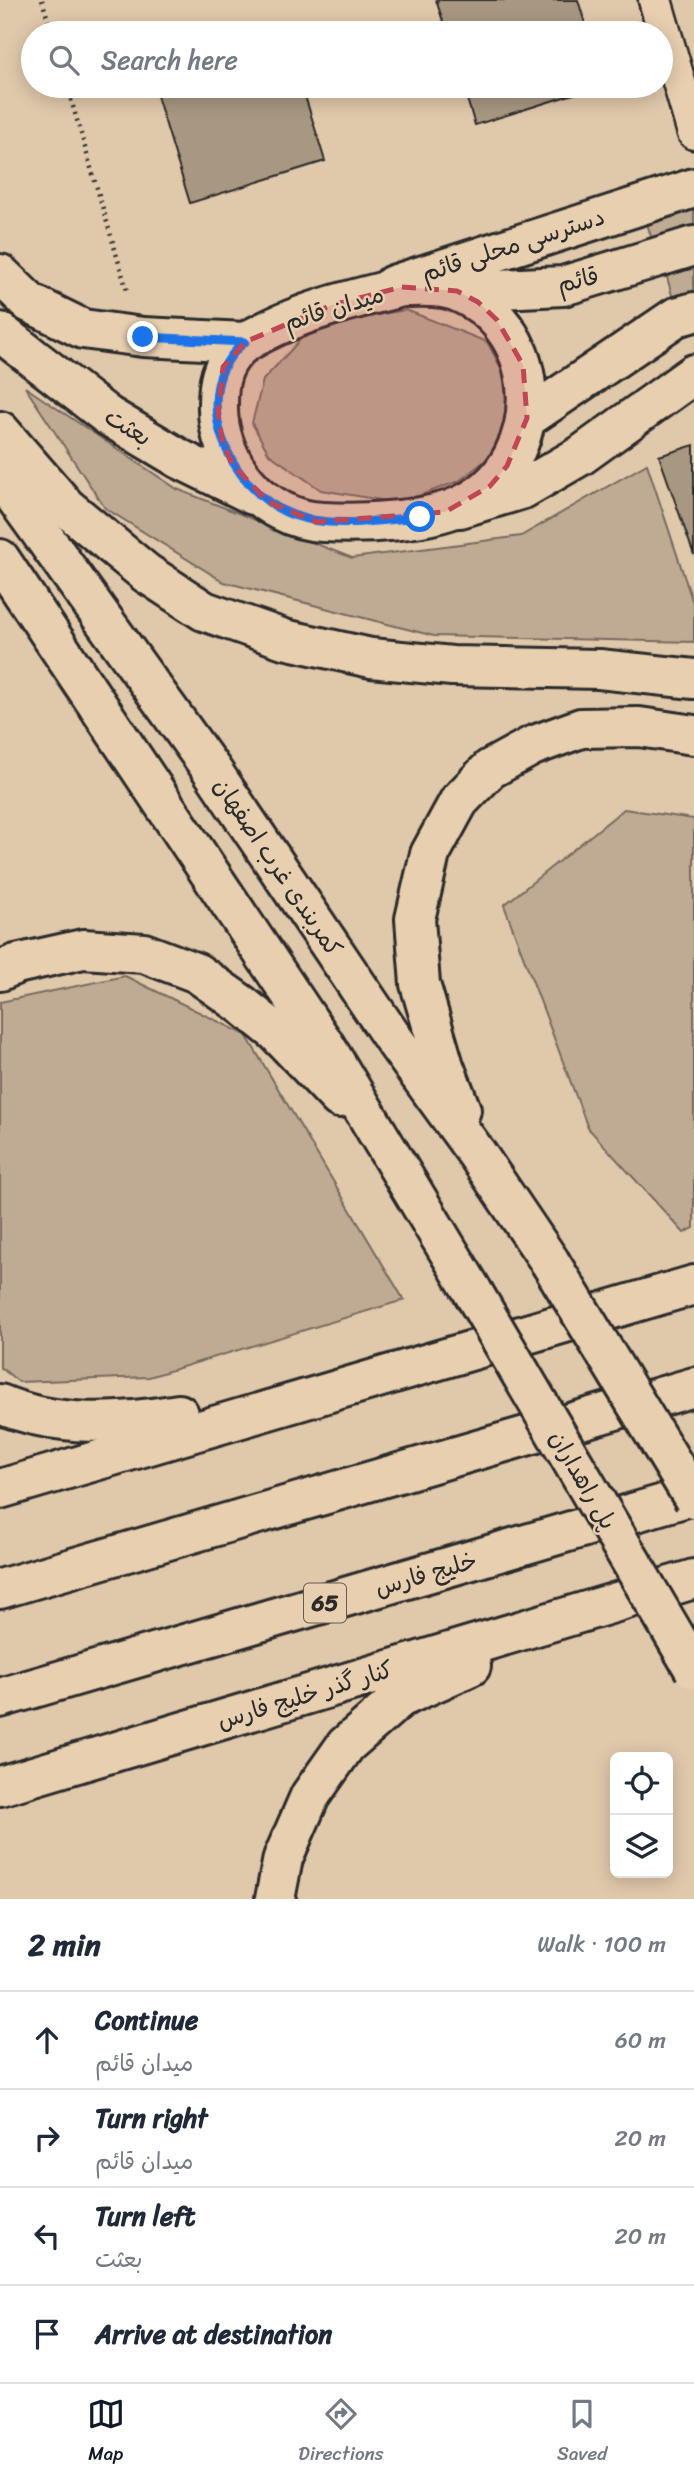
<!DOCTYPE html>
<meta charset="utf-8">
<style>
:root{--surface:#fff;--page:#f6f6f7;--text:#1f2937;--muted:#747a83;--line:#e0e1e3;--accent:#111827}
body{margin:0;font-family:Sriracha,"Playpen Sans Arabic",sans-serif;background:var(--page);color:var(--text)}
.controls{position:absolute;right:21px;bottom:21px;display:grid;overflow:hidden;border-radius:10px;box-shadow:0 4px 18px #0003}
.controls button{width:63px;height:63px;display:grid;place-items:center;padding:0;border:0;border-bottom:2px solid var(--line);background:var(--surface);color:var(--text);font:35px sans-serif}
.stop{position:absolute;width:21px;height:21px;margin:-16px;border:5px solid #1a73e8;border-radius:50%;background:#fff}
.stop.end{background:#1a73e8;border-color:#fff;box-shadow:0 2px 7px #0008}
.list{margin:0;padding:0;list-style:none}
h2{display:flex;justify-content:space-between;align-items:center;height:91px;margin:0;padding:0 28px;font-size:30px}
h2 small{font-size:23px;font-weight:400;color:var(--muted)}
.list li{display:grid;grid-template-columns:46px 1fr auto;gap:21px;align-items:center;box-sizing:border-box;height:98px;padding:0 28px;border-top:2px solid var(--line)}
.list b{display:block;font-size:26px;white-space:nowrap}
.list p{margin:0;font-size:23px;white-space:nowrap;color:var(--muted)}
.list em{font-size:23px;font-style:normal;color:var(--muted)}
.icon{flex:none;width:38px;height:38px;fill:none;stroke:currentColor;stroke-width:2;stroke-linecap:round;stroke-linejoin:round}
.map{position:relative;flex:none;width:694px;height:1899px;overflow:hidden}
.search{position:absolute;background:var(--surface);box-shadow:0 4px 18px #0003;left:21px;right:21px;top:21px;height:77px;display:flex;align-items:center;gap:18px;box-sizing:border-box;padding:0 24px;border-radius:38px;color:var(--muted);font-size:26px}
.sheet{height:483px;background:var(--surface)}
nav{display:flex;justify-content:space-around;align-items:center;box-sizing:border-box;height:98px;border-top:2px solid var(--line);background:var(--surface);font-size:19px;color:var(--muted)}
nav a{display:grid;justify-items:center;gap:4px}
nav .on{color:var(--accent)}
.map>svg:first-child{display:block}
.green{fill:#bfab93;stroke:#756b5f;stroke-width:2}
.building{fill:#a89882;stroke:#2b2b2b;stroke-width:2}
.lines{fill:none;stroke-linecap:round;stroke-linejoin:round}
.minor-casing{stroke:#2b2b2b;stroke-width:37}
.tertiary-casing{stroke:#2b2b2b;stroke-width:44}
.secondary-casing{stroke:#2b2b2b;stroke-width:44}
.trunk-casing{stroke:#2b2b2b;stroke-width:44}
.path{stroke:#2b2b2b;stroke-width:4.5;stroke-dasharray:2 5;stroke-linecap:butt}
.minor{stroke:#e8cfb0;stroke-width:32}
.tertiary{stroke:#e8cfb0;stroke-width:38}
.secondary{stroke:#e8cfb0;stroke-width:38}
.trunk{stroke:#e8cfb0;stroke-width:38}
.trunk-bridge-casing{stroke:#2b2b2b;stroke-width:44;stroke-linecap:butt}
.trunk-bridge{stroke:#e8cfb0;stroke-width:38}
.route{stroke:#1a73e8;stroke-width:9}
.marked{fill:#c04656;fill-opacity:0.2;stroke:#c04656;stroke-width:5;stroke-dasharray:14 9;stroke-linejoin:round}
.labels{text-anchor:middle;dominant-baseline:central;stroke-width:5;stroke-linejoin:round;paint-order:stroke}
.shield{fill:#e8cfb0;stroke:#645c53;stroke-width:2}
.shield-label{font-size:23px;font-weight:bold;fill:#2b2b2b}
.street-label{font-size:24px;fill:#2b2b2b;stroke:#e8cfb0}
</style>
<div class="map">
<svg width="694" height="1899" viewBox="0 0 694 1899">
<rect width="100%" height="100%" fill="#e0c8ab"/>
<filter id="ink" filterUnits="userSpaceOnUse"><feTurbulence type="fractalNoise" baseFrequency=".0143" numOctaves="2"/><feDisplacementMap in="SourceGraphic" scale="14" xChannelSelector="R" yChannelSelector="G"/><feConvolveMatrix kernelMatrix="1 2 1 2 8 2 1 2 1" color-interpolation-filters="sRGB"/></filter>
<g filter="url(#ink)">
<g class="green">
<path d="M694,203V231L653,243L645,217Z"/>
<path d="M694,258V293L673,299L664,266Z"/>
<path d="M406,310L487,342L516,395L505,445L459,481L399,503L321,490L269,454L252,423L263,380L313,326Z"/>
<path d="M25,387L177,489L352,558L521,536L647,464L694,606V642L434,636L224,582L105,508Z"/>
<path d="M624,809L694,819V1228L684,1233L588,1128L504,905Z"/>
<path d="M125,976L246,1035L404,1300L149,1377L19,1382L0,1367V1002Z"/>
</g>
<g class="building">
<path d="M436,0H578L588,33H447Z"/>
<path d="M154,86H302L325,161L190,203Z"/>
<path d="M463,86H599L475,125Z"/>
<path d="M694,445V555L659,456Z"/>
</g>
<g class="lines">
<g class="minor-casing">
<path id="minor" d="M655,0L694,133"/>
</g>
<g class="tertiary-casing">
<g id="tertiary">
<path d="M393,285L694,188"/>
<path d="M460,508L523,489L580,456L694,374"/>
</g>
</g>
<g class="secondary-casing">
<g id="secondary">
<path d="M0,274L30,303L83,329L143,337L245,342"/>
<path d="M402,287C420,287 443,285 460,293C546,330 549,458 468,502C432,522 364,524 323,522C263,520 216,461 218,404C218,383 221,366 236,350C243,342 253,338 262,333C306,310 354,299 402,287Z"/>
<path d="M457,291L563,286L694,246"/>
<path d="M0,332L108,416L180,459L253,495"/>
<path d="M527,418L676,317L694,312"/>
</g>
</g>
<g class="trunk-casing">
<g id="trunk">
<path d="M0,431L66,507L146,573L204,611L284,639L371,658L452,666L599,669L694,679"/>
<path d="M0,476L211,769L392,1037L477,1154L550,1262"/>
<path d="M0,559L326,1047L473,1292"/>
<path d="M0,971L16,964L83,949L144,953L197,973L241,1004L276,1032L339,1098"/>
<path d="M461,1110L444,1066L420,984L415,919L430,854L459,801L490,769L532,746L581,728L639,727L694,735"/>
<path d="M0,1404C57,1428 120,1424 179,1414"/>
<path d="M0,1489L694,1285"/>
<path d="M0,1589L694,1387"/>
<path d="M0,1698L694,1495"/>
<path d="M0,1786L694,1579"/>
<path d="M275,1899L283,1858L310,1796L346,1745L400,1698L471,1666"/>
</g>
</g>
<g class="path">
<path d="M42,0L52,33"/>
<path d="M67,86L128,294"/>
</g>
<use href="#minor" class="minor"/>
<use href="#tertiary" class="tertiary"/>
<use href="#secondary" class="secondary"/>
<use href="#trunk" class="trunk"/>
<g class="trunk-bridge-casing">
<g id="trunk-bridge">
<path d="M550,1262L694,1499"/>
<path d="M473,1292L694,1669"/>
</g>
</g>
<use href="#trunk-bridge" class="trunk-bridge"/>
</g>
</g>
<g class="lines" filter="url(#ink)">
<path class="route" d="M143,337L245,342C184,390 229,492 293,515C333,529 379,520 420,517"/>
</g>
<path class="marked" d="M402,287L457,291L478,302L497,320L523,365L527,418L507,466L490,486L445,512L316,522L268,502L232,464L222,440L218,414L223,367L245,342L332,305Z"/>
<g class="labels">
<rect class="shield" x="304" y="1583.5" width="42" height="39" rx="5"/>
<g class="shield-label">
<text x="325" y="1603">65</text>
</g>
<g class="street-label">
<text transform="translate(513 245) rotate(-18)">دسترسی محلی قائم</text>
<text transform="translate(578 280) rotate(-13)">قائم</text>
<text transform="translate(334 308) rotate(-17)">میدان قائم</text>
<text transform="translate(128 427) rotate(32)">بعثت</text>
<text transform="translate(278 867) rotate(56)">کمربندی غرب اصفهان</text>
<text transform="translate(583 1480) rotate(60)">پل راهداران</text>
<text transform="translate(426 1574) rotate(-16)">خلیج فارس</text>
<text transform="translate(305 1695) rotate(-17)">کنار گذر خلیج فارس</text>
</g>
</g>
</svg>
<div class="controls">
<button><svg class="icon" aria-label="locate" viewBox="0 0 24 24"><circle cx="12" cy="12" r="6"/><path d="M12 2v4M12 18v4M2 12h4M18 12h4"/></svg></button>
<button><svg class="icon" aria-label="layers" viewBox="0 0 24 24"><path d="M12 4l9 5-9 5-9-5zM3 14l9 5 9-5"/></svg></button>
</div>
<div class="stop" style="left:420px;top:517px"></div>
<div class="stop end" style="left:143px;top:337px"></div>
<div class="search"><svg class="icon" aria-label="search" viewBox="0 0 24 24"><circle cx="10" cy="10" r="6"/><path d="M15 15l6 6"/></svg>Search here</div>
</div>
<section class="sheet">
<h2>2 min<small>Walk · 100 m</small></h2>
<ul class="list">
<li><svg class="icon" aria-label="ahead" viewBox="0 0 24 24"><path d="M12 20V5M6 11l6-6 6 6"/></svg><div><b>Continue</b><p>میدان قائم</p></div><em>60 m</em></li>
<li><svg class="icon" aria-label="right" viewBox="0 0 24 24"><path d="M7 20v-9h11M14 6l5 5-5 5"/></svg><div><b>Turn right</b><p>میدان قائم</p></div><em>20 m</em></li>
<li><svg class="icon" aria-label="left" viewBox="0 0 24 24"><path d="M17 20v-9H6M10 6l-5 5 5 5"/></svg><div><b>Turn left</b><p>بعثت</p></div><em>20 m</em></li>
<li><svg class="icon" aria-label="arrive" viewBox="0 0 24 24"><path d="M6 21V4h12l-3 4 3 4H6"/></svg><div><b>Arrive at destination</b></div></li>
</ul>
</section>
<nav>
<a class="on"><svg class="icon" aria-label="map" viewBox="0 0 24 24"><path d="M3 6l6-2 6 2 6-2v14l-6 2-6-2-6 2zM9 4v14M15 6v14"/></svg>Map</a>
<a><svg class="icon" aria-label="directions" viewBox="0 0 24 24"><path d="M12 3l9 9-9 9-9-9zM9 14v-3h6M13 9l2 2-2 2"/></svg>Directions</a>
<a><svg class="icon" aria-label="saved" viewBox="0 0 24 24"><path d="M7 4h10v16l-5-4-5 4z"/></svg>Saved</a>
</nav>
